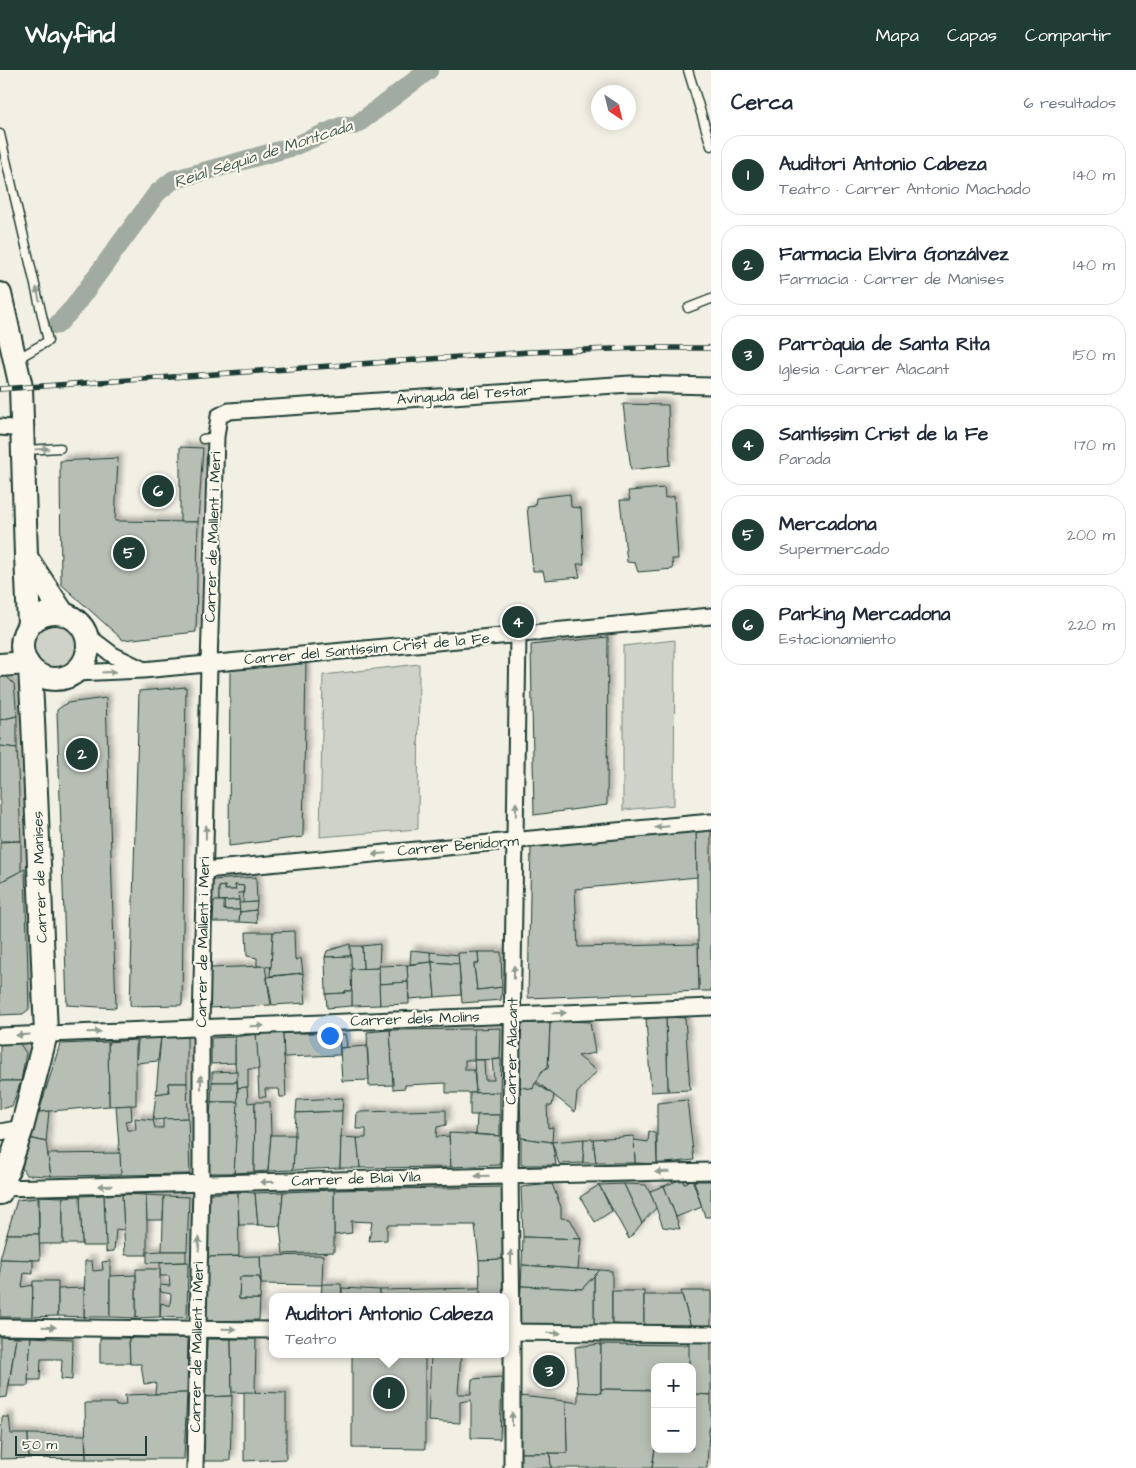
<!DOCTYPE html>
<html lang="es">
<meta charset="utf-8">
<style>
:root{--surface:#fff;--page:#f6f6f7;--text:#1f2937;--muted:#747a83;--line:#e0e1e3;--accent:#1f3d34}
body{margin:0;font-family:"Architects Daughter",sans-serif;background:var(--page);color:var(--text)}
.controls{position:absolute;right:15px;bottom:15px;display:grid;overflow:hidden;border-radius:10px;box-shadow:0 2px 12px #0003}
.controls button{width:45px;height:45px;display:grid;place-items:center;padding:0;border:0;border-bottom:1px solid var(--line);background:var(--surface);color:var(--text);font:25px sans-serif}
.compass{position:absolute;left:591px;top:15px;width:45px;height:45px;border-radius:50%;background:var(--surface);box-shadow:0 2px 12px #0003;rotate:145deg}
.scale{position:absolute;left:15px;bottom:12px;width:132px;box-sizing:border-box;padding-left:5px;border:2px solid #1f3d34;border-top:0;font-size:14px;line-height:18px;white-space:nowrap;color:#1f3d34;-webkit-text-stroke:4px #fbf7ec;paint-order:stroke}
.you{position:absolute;left:329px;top:965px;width:18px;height:18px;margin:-12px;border:4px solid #fff;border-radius:50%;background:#1a73e8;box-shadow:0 0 0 8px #1a73e833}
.badge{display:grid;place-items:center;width:32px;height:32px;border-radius:50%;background:var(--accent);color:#fff;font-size:16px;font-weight:700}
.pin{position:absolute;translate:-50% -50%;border:2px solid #fff;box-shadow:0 1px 5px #0006}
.popup{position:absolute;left:269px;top:1223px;width:240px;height:65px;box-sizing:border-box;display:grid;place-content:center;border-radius:10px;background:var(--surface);filter:drop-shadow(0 1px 4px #0005);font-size:16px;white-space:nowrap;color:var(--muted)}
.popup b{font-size:19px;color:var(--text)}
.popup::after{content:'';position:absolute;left:50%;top:100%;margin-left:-10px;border:10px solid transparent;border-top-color:var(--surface)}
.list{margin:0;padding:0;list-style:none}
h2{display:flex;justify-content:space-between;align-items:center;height:65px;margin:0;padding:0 20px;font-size:21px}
h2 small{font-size:16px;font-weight:400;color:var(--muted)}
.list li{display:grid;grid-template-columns:32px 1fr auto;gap:15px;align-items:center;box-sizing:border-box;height:80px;margin:0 10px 10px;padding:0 10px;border:1px solid var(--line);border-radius:20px}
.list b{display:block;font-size:19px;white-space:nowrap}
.list p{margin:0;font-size:16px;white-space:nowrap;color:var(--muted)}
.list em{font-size:16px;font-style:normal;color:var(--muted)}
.map{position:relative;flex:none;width:711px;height:1398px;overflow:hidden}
header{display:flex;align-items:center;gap:30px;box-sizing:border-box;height:70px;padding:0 25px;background:var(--accent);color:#fff}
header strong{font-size:24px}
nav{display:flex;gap:28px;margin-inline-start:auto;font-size:18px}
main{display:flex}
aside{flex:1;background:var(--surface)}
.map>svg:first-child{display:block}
.green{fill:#cfd2c8;stroke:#77887e}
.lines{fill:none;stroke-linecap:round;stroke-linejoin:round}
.canal{stroke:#a2aba1;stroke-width:19}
.building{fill:#b7beb3;stroke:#1f3d34;filter:url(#shadow)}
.lane-casing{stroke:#1f3d34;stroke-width:11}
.street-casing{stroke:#1f3d34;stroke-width:19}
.secondary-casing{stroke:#1f3d34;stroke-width:26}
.lane{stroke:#fbf7ec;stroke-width:8}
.street{stroke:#fbf7ec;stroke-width:15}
.secondary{stroke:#fbf7ec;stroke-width:22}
.rail-casing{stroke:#1f3d34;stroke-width:5.5}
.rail{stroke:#fbf7ec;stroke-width:4;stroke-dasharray:11;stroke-linecap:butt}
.oneway{fill:#8d9a90}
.labels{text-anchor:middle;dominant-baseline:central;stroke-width:4.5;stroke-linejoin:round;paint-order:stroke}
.street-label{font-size:15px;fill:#1f3d34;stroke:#fbf7ec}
.water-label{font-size:16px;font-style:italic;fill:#465e55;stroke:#fbf7ec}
</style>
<header>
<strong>Wayfind</strong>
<nav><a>Mapa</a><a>Capas</a><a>Compartir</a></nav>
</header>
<main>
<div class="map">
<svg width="711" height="1398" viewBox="0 0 711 1398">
<defs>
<filter id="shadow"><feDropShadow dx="4.5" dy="-4.5" stdDeviation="2.5" flood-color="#0004"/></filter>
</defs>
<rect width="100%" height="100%" fill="#f2f0e5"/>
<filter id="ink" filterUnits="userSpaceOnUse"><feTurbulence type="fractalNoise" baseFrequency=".02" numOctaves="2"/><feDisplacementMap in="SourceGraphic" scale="10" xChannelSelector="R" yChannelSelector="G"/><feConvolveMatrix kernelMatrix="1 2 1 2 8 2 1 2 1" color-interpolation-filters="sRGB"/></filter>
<g filter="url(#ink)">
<g class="green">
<circle cx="56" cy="575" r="23"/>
<path d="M675,570L674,735L623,740V576Z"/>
<path d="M419,594L418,759L320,767L323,605Z"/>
</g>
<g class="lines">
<path class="canal" d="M57,255L73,238L157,123L173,110L292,77L342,56L356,55L429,0"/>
</g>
<g class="building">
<path d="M623,334L668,335L670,395L631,400Z"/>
<path d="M180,377L203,378L198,452H180Z"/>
<path d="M118,388L115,451L198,452L196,562L123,570L61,514L60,391Z"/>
<path d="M664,418L665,428L675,426L674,427L678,489H672L673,499L638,502L635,493L627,492L620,430H630L628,421Z"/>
<path d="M570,424L571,437L581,438L584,494H577L580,507L545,510L543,501H533L527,437L535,436L536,428Z"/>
<path d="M608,567L607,735L534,745L531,575Z"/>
<path d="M306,592L303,767L229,776L230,599Z"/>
<path d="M0,600L14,614L17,646L0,650Z"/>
<path d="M186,617L182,935L130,936L139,621Z"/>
<path d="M106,628L116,938L67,935L57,640L67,633Z"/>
<path d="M17,646V678L0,676V650Z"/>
<path d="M0,676L17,678L21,771H0Z"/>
<path d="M711,760V921H699L696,761Z"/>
<path d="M696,761L697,807L575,819L578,877L698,874L699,921L528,928L531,776Z"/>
<path d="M21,771V801L0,812V772Z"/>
<path d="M25,799L29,939L23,944L0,945V812Z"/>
<path d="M256,807L257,832L243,833L244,816L235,815L236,820H225V816L219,817V831L211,832L213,810Z"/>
<path d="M235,815L244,816L243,823H238L239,830L219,831V817L225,816V820H236Z"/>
<path d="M239,830L240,840H224V831Z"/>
<path d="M214,831H224V840H240L239,852H213Z"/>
<path d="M257,832L256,840L240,842L239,833Z"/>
<path d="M256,840L257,853L239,852L240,842Z"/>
<path d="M294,861L295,890L301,888L303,903L270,906L273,862Z"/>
<path d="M246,862H273L271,897L257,896V888L247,886Z"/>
<path d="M350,874L351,886L325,887L327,881Z"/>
<path d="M380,874L379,898L363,899L362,876Z"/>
<path d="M350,876H362L363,899H351Z"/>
<path d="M411,880L430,882L432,892L410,894Z"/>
<path d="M430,882L459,885V894L432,892Z"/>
<path d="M478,882L479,894H474L477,920L502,917L501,930L462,933L458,883Z"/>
<path d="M478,882H501L502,917L477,920L474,894H479Z"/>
<path d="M351,886L352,921H345V923L326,924L325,887Z"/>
<path d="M432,892L435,927L409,929L407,895Z"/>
<path d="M432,892L459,894L461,925L435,927Z"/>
<path d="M407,895L408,912L379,914V896Z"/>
<path d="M265,896L271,935L209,938L210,898Z"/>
<path d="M379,898L380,935L352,936L351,899Z"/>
<path d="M303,903L306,933L272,935L267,907Z"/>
<path d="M408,912L409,934L380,935L379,914Z"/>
<path d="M345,921H352V936L327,938L326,924L345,923Z"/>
<path d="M666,947L685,948L690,1020L668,1021Z"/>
<path d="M666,947L668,1021L651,1022L646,949Z"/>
<path d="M568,951L590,952L595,983L578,986L597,1001L577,1023L575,1042L536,1011L542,1001L548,998L550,953Z"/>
<path d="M522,953H550L548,998L542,1001L533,1019L518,1017Z"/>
<path d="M501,958L500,989L474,990V959Z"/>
<path d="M474,959V990H465V1000H474L476,1023H446V1013L405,1015V1018L393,1019L390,960Z"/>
<path d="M390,960L393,1015L369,1016L367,962Z"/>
<path d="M283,962L286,1027H280L279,1019H265L266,1027H259L256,964Z"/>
<path d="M283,963H339L340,985L284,987Z"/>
<path d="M256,964L259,999H248V1017L238,1018L235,993V967Z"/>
<path d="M345,964L347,977L340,978L339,965Z"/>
<path d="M161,966H187V1013H168L169,1022L156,1024Z"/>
<path d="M161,966L158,991L136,993L138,970Z"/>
<path d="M235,967V993L211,994V968Z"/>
<path d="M136,970V1035L109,1036L108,972Z"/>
<path d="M18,971L26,983L21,1011H0V972Z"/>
<path d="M108,972L109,1036L39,1042L60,974Z"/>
<path d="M367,976L369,1010L342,1011L340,978Z"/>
<path d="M501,989L500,1022L476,1023L474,990H484L485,1010H494L492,990Z"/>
<path d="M237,1001V1012H212V1002Z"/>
<path d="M0,1011H21L12,1036L0,1039Z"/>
<path d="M212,1012H237L238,1032H211Z"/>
<path d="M168,1013H187L188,1048L153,1050L156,1024L169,1022Z"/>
<path d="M535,1013L554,1025L552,1036H547L548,1058L553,1057L552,1072L521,1068L520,1017L533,1019Z"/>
<path d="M247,1017L248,1033L255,1032L254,1102L234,1103L238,1018Z"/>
<path d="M500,1022V1045H470V1023Z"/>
<path d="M343,1028L342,1041L296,1043L297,1030Z"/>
<path d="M687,1030L694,1090L657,1094V1033Z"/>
<path d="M211,1032H238L234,1103H206Z"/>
<path d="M255,1032H270L271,1065L268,1101L254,1102Z"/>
<path d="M131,1035L132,1050L125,1051L127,1060H136L135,1048L153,1050L155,1058H163V1049L188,1048L190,1104L121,1105L116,1036Z"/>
<path d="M446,1040V1055L437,1057L436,1067L449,1066L451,1097L360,1098L357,1068H366V1059H356L357,1042Z"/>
<path d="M49,1041L46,1072L30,1068L39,1042Z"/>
<path d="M342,1041L340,1098L293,1100L296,1043Z"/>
<path d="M477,1045H500V1066L476,1064Z"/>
<path d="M649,1061L656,1064L657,1094L635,1093L634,1070L648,1072Z"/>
<path d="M449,1063L500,1066V1095L451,1097Z"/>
<path d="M271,1065H295L293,1100L268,1101Z"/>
<path d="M634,1066L635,1093H596L593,1069Z"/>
<path d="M341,1067L357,1068L360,1098H340Z"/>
<path d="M29,1068L46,1072L51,1106L26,1105L22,1098Z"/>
<path d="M521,1068L552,1072L556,1095H521Z"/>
<path d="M584,1069L583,1093L559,1094L552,1072Z"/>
<path d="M584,1069H593L596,1093H583Z"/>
<path d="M120,1083L121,1105L51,1106L48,1084Z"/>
<path d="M682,1109L684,1114L692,1109L702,1137L676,1147L664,1116Z"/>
<path d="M694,1111H711V1147H705Z"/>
<path d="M552,1114L561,1137V1148L570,1149L581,1169L523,1167L521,1117Z"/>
<path d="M624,1114L642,1153L629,1169L599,1115Z"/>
<path d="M624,1114L646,1115L657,1137L642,1153Z"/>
<path d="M599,1115L612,1141L595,1152L580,1127Z"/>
<path d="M664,1116L676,1147L680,1159L663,1157L650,1121Z"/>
<path d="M502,1117L503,1189L479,1190L475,1155H387V1170L369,1171L372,1152L351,1151L352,1163L334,1165V1120Z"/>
<path d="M334,1120V1182L283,1184L280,1156L283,1122Z"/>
<path d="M238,1122L239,1186L207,1187L206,1124Z"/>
<path d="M238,1122L255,1123L258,1155H239Z"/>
<path d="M283,1122L280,1156L258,1155L255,1123Z"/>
<path d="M122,1124L146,1125L147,1150V1185H125Z"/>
<path d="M122,1124L124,1160L116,1159L114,1181L106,1182L104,1125Z"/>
<path d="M104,1125L106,1176H82L80,1126Z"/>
<path d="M146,1125L164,1126L163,1150H147Z"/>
<path d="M39,1126L63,1127V1174H39Z"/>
<path d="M80,1126L82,1174H63V1127Z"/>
<path d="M164,1126L189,1127L187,1181H162Z"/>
<path d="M38,1128L39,1164H7L17,1130Z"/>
<path d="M7,1164H39L40,1190L0,1189Z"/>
<path d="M523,1167L581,1169L578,1199L522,1195Z"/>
<path d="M162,1181H186V1192L147,1193V1182Z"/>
<path d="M323,1185L322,1215L261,1214L260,1186Z"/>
<path d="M260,1186L261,1214L259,1207H240L239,1229H260L259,1250L204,1251L207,1187Z"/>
<path d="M0,1189L33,1190V1204L24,1203L22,1217L33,1215L32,1247H0Z"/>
<path d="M503,1189V1227H480L479,1190Z"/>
<path d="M85,1191H92L93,1201L103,1200L102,1192L110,1191V1247H84Z"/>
<path d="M188,1192L187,1248L160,1247L161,1233L170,1236L171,1224L161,1222L160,1215L170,1216L169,1206H160V1193Z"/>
<path d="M522,1195L578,1199L600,1200L582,1219L521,1216Z"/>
<path d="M136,1199H160V1247L136,1248Z"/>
<path d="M600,1200L612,1201V1254L594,1255V1206Z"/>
<path d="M136,1205V1248L110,1247V1206Z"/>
<path d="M594,1206V1255H519L521,1216L582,1219Z"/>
<path d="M240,1207H259L261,1214L260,1229H239Z"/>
<path d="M33,1211H58V1246L32,1247Z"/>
<path d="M322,1214H341L342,1227H321Z"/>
<path d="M84,1218V1247H86L58,1246V1219Z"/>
<path d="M342,1218L380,1220V1227H342Z"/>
<path d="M480,1218V1227H380V1220Z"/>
<path d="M612,1221H644V1256L612,1254Z"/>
<path d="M681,1221H711V1257H691Z"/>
<path d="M644,1225H682L691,1257L644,1256Z"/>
<path d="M0,1266L16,1267L7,1327L0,1328Z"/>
<path d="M16,1267H31L28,1316H9Z"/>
<path d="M31,1267L73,1269L72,1310L61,1309L62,1289H41L40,1310H28Z"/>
<path d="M100,1268H129L130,1293H100Z"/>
<path d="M129,1268H188L187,1323L155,1324L156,1313L144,1314L141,1294H130Z"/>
<path d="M207,1269H231L232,1326L205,1327Z"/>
<path d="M231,1269H256L255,1323L232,1322Z"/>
<path d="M688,1272H711V1325L692,1324V1297H689Z"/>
<path d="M601,1274V1323L578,1322L575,1277Z"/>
<path d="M601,1274L689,1275V1297H655V1320L601,1319Z"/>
<path d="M352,1284H425V1379L352,1378Z"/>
<path d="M431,1284H461L458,1324H471L472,1309L502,1307L500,1369L471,1368V1330L460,1332V1353L428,1351Z"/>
<path d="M601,1319L655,1320V1379L652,1398H551L550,1383H567L566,1331L578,1333V1322L601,1323Z"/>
<path d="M244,1322L286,1323V1389L244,1391Z"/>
<path d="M187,1323L184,1389H86L85,1333H115L116,1336L126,1335L125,1325Z"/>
<path d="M692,1324L711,1325V1354L709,1360L707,1398H652L655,1379H692Z"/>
<path d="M232,1326L230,1391H202V1327Z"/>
<path d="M520,1326L566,1331L567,1383H520Z"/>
<path d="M2,1347H9L11,1364H28L29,1388L0,1389Z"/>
<path d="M28,1364L85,1365L86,1389L29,1388Z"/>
<path d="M520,1383H550L551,1398H520Z"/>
</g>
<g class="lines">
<g class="lane-casing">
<g id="lane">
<path d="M688,0L711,76"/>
<path d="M0,64L48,271L17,289"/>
<path d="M688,238L711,229"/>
<path d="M203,369L216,367"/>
<path d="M26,380L60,378"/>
</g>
</g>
<g class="street-casing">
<g id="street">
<path d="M0,357L23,359"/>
<path d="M88,566L113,585L142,599"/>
<path d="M75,603L143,600L711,546"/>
<path d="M205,800L711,752"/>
<path d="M0,966L711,937"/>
<path d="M0,1062L22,1058"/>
<path d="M0,1118L711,1101"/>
<path d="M0,1257L273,1260"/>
<path d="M505,1262L711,1264"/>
<path d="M195,1398L201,1114V958L209,594L216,367L219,346L229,341L630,314L711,316"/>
<path d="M512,1398V1262L510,1105L518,565"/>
</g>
</g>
<g class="secondary-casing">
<g id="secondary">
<path d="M0,224L21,317L26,486L29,554"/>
<path d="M26,487L62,542"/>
<circle cx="55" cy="576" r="33"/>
<path d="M0,595L27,593"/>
<path d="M0,1123L22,1058L46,964L33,650L30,598"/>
</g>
</g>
<use href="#lane" class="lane"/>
<use href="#street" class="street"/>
<use href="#secondary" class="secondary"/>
<g class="rail-casing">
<path id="rail" d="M0,319L529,282L641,278H711"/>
</g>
<use href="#rail" class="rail"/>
</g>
<defs><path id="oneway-solid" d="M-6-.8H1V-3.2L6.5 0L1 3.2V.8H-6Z" transform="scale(1.25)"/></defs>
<g class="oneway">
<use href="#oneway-solid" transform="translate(38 224) rotate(-103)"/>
<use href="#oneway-solid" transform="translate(42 379) rotate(-4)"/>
<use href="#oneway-solid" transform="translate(109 602) rotate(-3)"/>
<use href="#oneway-solid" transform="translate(516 739) rotate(-89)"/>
<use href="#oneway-solid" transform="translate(662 757) rotate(175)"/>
<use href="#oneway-solid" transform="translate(206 762) rotate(-89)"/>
<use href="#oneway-solid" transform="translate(379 784) rotate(175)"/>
<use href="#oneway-solid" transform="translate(514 902) rotate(-89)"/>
<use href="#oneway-solid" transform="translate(559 943) rotate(-2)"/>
<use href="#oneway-solid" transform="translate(257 956) rotate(-2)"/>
<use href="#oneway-solid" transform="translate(94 962) rotate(-2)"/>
<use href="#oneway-solid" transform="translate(23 965) rotate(177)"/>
<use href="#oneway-solid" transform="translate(201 1012) rotate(-90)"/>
<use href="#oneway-solid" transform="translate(662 1102) rotate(179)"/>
<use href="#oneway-solid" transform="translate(482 1106) rotate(178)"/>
<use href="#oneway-solid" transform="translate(267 1112) rotate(178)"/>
<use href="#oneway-solid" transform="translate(105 1116) rotate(179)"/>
<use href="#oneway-solid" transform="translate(199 1174) rotate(-88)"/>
<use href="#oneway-solid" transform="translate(511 1187) rotate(-91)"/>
<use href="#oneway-solid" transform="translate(49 1257) rotate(1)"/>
<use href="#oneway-solid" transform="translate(229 1259) rotate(1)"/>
<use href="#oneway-solid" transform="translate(554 1263) rotate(1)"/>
<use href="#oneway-solid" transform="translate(512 1349) rotate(-90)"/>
</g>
</g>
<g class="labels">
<g class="street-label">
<text transform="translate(464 325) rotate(-4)">Avinguda del Testar</text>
<text transform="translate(213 467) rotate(-88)">Carrer de Mallent i Meri</text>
<text transform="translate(367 579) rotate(-5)">Carrer del Santíssim Crist de la Fe</text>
<text transform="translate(458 776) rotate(-5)">Carrer Benidorm</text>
<text transform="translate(40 807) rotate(-92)">Carrer de Manises</text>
<text transform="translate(203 872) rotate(-89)">Carrer de Mallent i Meri</text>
<text transform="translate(415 949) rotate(-2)">Carrer dels Molins</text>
<text transform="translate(512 981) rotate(-89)">Carrer Alacant</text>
<text transform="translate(356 1109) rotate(-2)">Carrer de Blai Vila</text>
<text transform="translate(197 1277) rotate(-89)">Carrer de Mallent i Meri</text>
</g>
<g class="water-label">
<text transform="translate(263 84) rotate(-18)">Reial Séquia de Montcada</text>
</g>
</g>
</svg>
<div class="controls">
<button>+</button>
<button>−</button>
</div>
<svg class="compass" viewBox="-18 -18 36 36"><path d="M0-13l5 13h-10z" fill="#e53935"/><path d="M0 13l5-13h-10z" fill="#747a83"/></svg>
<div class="scale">50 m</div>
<div class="you"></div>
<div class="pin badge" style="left:389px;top:1323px">1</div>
<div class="popup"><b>Auditori Antonio Cabeza</b>Teatro</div>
<div class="pin badge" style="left:82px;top:684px">2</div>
<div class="pin badge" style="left:549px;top:1301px">3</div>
<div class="pin badge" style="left:518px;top:552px">4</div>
<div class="pin badge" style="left:129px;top:483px">5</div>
<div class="pin badge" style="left:158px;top:421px">6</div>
</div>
<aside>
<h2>Cerca<small>6 resultados</small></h2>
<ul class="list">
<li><span class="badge">1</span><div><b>Auditori Antonio Cabeza</b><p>Teatro · Carrer Antonio Machado</p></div><em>140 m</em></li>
<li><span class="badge">2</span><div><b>Farmacia Elvira Gonzálvez</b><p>Farmacia · Carrer de Manises</p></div><em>140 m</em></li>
<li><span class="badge">3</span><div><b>Parròquia de Santa Rita</b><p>Iglesia · Carrer Alacant</p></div><em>150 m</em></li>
<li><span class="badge">4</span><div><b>Santíssim Crist de la Fe</b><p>Parada</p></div><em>170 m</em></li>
<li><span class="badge">5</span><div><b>Mercadona</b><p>Supermercado</p></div><em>200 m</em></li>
<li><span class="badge">6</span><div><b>Parking Mercadona</b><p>Estacionamiento</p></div><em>220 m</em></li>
</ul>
</aside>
</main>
